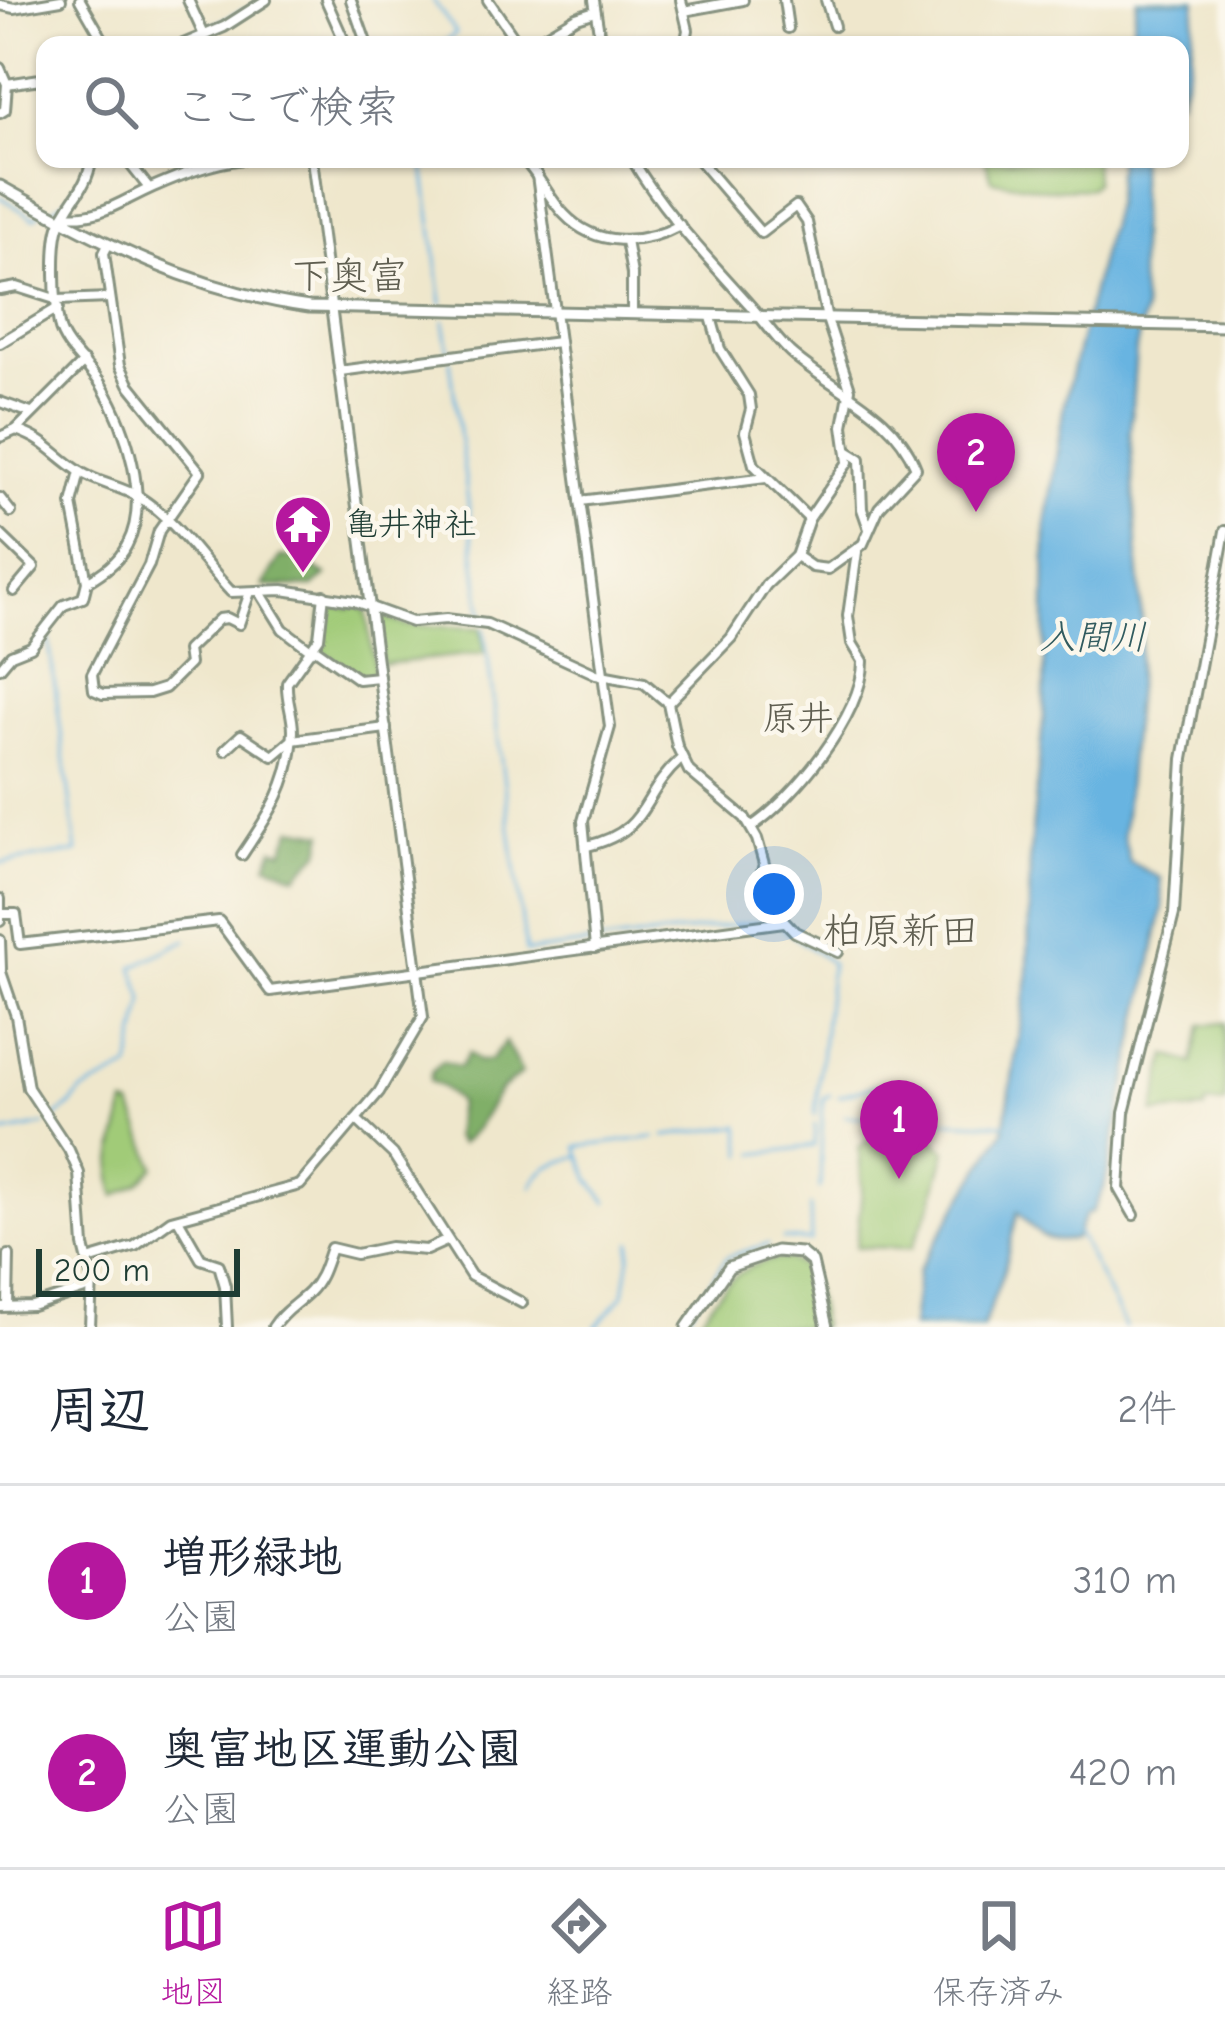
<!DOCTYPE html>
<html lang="ja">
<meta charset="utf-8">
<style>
:root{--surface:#fff;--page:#f2f2f3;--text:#1f2937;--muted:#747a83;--line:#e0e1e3;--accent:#b5179e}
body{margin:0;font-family:"Comic Neue","Klee One",sans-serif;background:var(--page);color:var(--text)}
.scale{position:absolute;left:36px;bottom:30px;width:204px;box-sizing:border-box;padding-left:12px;border:6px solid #1f3d34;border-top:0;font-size:33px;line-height:42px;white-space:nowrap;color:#1f3d34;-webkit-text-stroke:9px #fbf7ec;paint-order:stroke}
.you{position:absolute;left:774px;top:894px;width:42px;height:42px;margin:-30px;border:9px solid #fff;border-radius:50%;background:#1a73e8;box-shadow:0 0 0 18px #1a73e833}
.badge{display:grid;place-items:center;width:78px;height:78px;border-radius:50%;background:var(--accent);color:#fff;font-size:39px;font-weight:700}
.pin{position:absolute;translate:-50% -99px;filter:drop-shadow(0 3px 6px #0008)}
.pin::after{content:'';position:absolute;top:63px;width:42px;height:36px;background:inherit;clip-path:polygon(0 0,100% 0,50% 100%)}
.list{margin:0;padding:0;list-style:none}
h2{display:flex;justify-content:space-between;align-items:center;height:156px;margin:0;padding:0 48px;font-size:51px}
h2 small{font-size:39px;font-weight:400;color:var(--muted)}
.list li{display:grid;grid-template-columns:78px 1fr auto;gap:36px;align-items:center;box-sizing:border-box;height:192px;padding:0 48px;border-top:3px solid var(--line)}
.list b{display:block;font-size:45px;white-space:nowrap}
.list p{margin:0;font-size:39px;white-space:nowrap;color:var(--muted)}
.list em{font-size:39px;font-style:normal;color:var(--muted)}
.icon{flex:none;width:66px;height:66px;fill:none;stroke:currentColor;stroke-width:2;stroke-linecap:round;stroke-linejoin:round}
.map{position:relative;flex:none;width:1225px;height:1327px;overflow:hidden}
.search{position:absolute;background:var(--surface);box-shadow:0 3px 9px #0004;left:36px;right:36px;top:36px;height:132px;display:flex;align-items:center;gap:30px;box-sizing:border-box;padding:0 42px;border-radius:24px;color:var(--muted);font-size:45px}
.sheet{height:540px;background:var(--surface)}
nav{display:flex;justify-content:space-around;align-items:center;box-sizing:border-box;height:168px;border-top:3px solid var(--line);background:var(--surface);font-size:33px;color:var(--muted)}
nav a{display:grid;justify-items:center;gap:6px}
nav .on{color:var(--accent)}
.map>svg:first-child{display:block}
.green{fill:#a1cb78;stroke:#608456;stroke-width:3}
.forest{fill:#80af68;stroke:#50764e;stroke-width:3}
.water{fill:#67b4e1;stroke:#43788a;stroke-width:3}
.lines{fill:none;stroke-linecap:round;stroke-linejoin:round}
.stream{stroke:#67b4e1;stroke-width:3}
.street-casing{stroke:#879280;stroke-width:14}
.secondary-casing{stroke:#879280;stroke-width:15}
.street{stroke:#fff;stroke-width:8}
.secondary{stroke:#fff;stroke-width:9}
.labels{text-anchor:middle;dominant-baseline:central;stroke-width:9;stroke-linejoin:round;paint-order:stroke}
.poi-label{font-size:33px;fill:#1f3d34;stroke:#fbf7ec;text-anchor:start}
.water-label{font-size:36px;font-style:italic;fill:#315b5f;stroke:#fbf7ec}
.neighbourhood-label{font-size:36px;fill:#5f5e50;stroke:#fbf7ec}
.quarter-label{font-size:39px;fill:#5f5e50;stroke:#fbf7ec}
</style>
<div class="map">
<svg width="1225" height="1327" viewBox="0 0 1225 1327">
<rect width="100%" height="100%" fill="#fbf7ec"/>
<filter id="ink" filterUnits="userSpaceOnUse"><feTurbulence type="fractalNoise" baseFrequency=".00833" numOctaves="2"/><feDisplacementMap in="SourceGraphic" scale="24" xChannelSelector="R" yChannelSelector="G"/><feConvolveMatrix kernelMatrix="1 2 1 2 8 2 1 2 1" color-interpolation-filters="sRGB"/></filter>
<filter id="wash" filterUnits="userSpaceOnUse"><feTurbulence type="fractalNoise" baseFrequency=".004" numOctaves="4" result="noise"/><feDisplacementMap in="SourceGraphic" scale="48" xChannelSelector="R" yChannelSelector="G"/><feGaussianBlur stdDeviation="2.7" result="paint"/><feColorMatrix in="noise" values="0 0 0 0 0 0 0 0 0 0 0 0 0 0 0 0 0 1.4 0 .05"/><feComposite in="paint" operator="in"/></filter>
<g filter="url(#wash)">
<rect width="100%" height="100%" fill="#efe7cc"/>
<g class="green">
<path d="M985,159H1094L1095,182L1089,188L1045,189L992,180Z"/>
<path d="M353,605L366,610L375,675L360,678L317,648L324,606L351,609Z"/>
<path d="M380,615L404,625L481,628L485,653L382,664L375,616Z"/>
<path d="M1225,1023V1103L1206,1104L1205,1110L1154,1113L1167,1055L1193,1063L1202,1025Z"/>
<path d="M125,1105L132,1107L155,1167L139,1183L116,1196C104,1169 122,1132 125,1105Z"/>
<path d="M911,1131L926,1134L946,1150L932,1202L912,1248L856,1247L862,1190L859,1147L881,1132Z"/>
<path d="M781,1259C815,1261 816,1299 821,1327H695C719,1292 735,1263 781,1259Z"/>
</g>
<g class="forest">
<path d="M281,556L314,562L315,568L326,575L313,587L263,586Z"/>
<path d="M293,828L324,833L320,852L296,876L267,864L274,848L283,851Z"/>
<path d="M505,1042L522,1073L500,1090L475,1130L460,1144L454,1137L458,1102L444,1088L430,1081L431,1073L442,1061L460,1067L469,1053L478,1061H490Z"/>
</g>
<g class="water">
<path d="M1137,0H1196L1191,55L1180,101V45H1130Z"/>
<path d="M1118,159H1139V272L1144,311L1136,349L1130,433L1142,621L1123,835L1130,862L1160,878L1163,908L1104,1188L1093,1211L1085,1215L1075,1239C1042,1244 1038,1234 1018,1211L1004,1270L983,1327H911L918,1271L1004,1130L1028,977L1030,853L1044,712L1046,526L1064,404L1114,204Z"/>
</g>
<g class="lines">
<g class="stream">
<path d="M433,0L456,33L441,45"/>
<path d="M206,29L244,10"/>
<path d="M170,45L197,33"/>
<path d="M423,159L442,303"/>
<path d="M0,197L34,218L40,214"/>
<path d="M53,209L71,197"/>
<path d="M444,321L449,354"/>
<path d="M450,361L483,619"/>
<path d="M484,629L526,952L758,922"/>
<path d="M0,863L77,852L48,634"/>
<path d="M784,929L831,963L815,1115"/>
<path d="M839,1096L876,1085"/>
<path d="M845,1116L1005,1124"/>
<path d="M52,1120L71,1105L80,1093L130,1068L144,999L133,967L186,940"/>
<path d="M0,1134L44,1125"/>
<path d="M665,1136L740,1126L744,1155"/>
<path d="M756,1154L814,1146L815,1124"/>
<path d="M532,1187C542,1162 559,1165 580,1155"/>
<path d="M820,1188L823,1098L830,1095"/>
<path d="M607,1202L590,1180L577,1147L655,1137"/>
<path d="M1078,1233L1125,1327"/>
<path d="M783,1239L811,1241L810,1206"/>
<path d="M596,1327L624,1294L632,1242"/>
<path d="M680,1327L727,1257L768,1244"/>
</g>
</g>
</g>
<g filter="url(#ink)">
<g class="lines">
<g class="street-casing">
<g id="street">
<path d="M80,0L106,45"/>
<path d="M188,0L204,35"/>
<path d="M326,0L346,45"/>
<path d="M351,0L367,45"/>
<path d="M488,0L517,42"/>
<path d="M594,0L601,45"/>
<path d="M784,0L788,28"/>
<path d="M826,0L834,26"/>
<path d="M0,5L14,8L61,0"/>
<path d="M684,11L743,0"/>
<path d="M181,45L224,27L266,0"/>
<path d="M514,45L539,39L576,17L595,11"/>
<path d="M680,45L686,40L688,30L681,0"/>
<path d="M0,68L7,84L5,110L0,113"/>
<path d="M7,84L40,79L45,88"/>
<path d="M126,159L149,188"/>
<path d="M523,159C539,175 548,197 564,214C596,248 643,245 680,225"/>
<path d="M632,159C663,212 707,257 748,303C762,318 774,337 790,352C834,391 893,410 916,468L879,508L863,544L828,569L812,567L796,556"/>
<path d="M698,159L761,233L796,206L807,222L827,319L850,389L843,426L848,462L809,519L796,556L766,585L731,638L668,703L677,746L689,771L745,818L757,839L764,864L759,882L762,897L795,932L838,952"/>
<path d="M530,166L541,159"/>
<path d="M537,175L610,727L583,821L595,948"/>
<path d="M64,215C101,219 121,201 153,187C183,174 211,163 243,159"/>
<path d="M626,241L632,274V314"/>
<path d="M108,245L104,253L120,365L129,384L200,472L159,531L149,565L92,674L94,690L103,694L149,693L165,688L189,664L187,650L219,619L227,618L239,624L250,592"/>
<path d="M0,290L17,287L58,300L110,298"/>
<path d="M711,317L720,349L749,395L751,409L745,432L754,465L809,519"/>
<path d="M0,343L58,308"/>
<path d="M340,371L558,342"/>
<path d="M0,402L31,413"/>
<path d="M16,430L84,362"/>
<path d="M0,437L16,430C48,441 53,454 79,471C97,483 120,486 139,497C178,522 200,559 231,592L283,590L354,601L412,622L446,619L487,624L596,674L644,683L668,703"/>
<path d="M847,451L860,459L862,509L869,529"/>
<path d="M80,472L72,504L87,582"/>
<path d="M0,498L11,512"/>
<path d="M580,501L766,478"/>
<path d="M0,534L34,567L14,591"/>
<path d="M260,592L283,629L312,651"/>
<path d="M314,648L358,679L379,677"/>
<path d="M0,668L11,655L31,647L64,605L83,598L87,582C102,573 119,562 127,545C151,501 126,426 102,386C90,366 64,348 59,325C55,304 52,243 60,224C72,195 85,193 92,159"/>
<path d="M225,750L241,735L273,756L292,740L386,728"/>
<path d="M751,827C793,800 864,713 863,661L852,643L848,616L857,552"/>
<path d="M587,846C652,830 638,797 681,759"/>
<path d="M242,855C269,815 292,782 293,731C293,714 286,700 287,683L319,638L324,595"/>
<path d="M0,899V921"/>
<path d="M0,914H16L20,944L219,921L270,991L784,922"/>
<path d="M0,940L1,969"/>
<path d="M0,969L16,1016L28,1088L69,1150L79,1173L84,1246L92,1278L90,1327"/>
<path d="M356,1119L393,1154L471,1276L522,1303"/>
<path d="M1134,1215L1119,1189L1124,1113L1174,914L1183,759L1225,531"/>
<path d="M178,1219L201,1259L219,1265L225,1286L227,1327"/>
<path d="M88,1260L135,1246L171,1220L300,1185L379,1092L423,1017L312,159"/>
<path d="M8,1306L9,1255"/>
<path d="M0,1307L32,1306L91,1287"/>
<path d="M273,1327C284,1310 296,1305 309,1292C322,1279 325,1264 331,1248L356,1254L390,1247L426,1250L446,1241"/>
</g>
</g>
<g class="secondary-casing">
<g id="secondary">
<path d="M0,186C99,242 194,291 309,307L1225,326"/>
<path d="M687,1327L729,1267L776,1251L801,1253L812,1262L827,1327"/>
</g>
</g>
<use href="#street" class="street"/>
<use href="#secondary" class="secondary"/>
</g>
</g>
<defs>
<g id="temple-pin" transform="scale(3)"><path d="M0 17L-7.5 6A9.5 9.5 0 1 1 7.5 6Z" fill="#b5179e" stroke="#fbf7ec"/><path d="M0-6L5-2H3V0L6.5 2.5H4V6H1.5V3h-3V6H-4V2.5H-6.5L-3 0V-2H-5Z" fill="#fff"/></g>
</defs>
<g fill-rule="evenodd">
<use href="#temple-pin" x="303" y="524"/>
</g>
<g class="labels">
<g class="poi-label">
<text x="345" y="524">亀井神社</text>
</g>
<g class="water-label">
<text x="1093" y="637">入間川</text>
</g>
<g class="neighbourhood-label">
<text x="798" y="718">原井</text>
</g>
<g class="quarter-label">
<text x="349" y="276">下奥富</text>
<text x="901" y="931">柏原新田</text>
</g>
</g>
</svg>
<div class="scale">200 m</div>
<div class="you"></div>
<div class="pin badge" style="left:899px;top:1179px">1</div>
<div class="pin badge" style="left:976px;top:512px">2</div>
<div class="search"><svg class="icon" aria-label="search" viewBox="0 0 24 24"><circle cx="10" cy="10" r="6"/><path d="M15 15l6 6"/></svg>ここで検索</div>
</div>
<section class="sheet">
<h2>周辺<small>2件</small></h2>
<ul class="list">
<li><span class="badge">1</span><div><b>増形緑地</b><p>公園</p></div><em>310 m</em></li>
<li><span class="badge">2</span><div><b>奥富地区運動公園</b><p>公園</p></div><em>420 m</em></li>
</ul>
</section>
<nav>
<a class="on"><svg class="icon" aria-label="map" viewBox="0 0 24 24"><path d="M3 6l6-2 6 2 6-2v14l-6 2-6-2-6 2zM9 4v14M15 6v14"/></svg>地図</a>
<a><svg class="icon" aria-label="directions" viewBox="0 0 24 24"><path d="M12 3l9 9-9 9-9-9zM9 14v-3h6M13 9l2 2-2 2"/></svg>経路</a>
<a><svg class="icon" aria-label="saved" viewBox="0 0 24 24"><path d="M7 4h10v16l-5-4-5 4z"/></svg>保存済み</a>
</nav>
